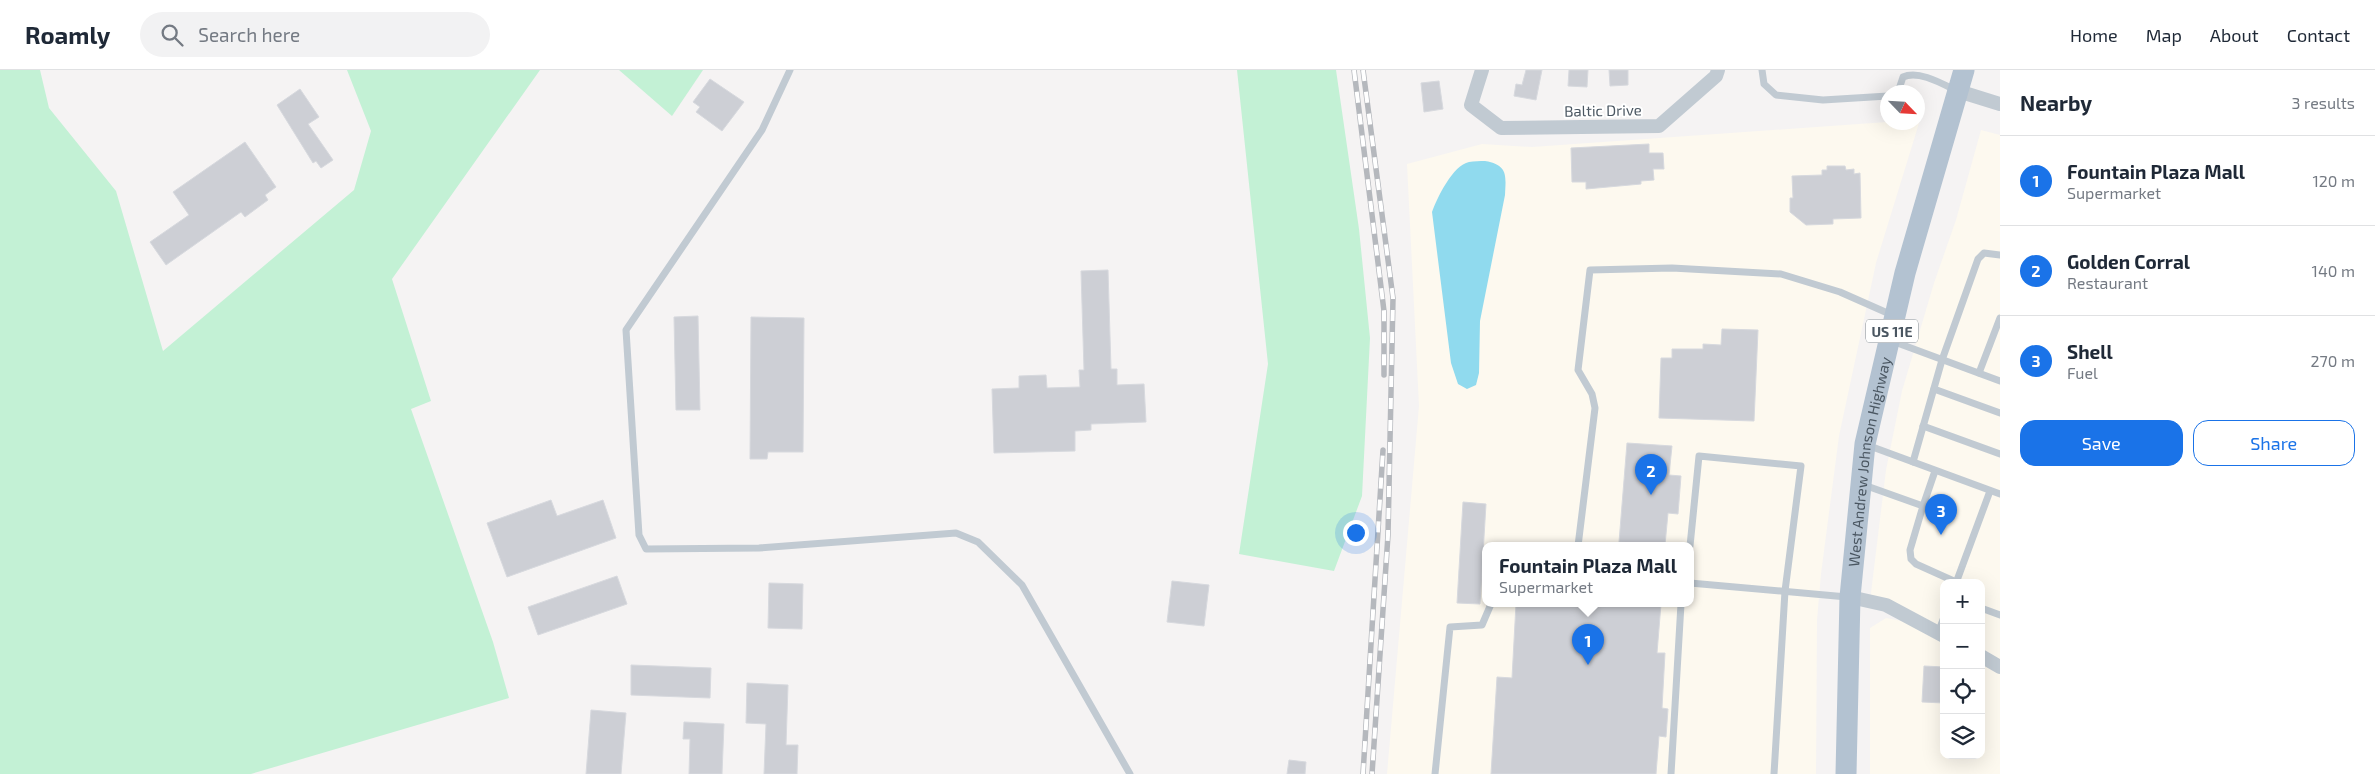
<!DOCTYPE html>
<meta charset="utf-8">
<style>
:root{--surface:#fff;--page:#f2f2f3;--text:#1f2937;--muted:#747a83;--line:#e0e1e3;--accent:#1a73e8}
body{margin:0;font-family:"Exo 2",sans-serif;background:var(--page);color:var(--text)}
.controls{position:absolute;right:15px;bottom:15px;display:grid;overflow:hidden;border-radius:10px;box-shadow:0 5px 20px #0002}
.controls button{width:45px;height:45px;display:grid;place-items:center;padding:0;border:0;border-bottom:1px solid var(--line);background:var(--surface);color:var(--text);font:25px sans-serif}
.compass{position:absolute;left:1880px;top:15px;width:45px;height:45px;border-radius:50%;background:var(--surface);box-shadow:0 5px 20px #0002;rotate:115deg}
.you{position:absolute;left:1355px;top:462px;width:18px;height:18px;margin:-12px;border:4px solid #fff;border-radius:50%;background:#1a73e8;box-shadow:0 0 0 8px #1a73e833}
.badge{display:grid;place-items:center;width:32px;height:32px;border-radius:50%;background:var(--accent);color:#fff;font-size:16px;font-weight:700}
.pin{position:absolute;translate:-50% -41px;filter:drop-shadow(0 1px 2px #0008)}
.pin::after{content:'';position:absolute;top:26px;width:18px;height:15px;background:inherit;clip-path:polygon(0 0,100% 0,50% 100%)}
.popup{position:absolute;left:1482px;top:472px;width:212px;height:65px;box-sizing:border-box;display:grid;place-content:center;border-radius:10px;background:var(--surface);filter:drop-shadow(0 1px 4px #0005);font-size:16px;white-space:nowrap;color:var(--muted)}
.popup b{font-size:19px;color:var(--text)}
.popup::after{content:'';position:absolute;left:50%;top:100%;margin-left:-10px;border:10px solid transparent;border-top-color:var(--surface)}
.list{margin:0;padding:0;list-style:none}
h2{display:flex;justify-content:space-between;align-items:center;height:65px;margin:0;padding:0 20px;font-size:21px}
h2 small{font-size:16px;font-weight:400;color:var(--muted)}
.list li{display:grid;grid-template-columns:32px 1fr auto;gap:15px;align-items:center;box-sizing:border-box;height:90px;padding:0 20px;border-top:1px solid var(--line)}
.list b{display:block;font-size:19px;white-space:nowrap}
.list p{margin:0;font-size:16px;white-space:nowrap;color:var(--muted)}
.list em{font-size:16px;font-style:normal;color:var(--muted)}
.actions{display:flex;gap:10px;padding:15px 20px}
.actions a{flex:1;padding:11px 0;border:1px solid var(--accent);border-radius:15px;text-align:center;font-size:18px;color:var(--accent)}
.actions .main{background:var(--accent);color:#fff}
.icon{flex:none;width:28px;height:28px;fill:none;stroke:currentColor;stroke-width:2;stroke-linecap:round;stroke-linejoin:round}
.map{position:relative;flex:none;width:2000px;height:704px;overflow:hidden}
header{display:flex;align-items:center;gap:30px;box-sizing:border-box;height:70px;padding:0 25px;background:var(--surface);border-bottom:1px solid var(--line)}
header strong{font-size:24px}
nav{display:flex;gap:28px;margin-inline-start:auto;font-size:18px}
.search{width:350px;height:45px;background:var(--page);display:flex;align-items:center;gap:12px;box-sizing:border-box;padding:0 18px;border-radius:28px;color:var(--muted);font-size:19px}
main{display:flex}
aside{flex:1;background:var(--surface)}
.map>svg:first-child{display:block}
.commercial{fill:#fdf9ef;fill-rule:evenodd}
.green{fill:#c3f1d5}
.water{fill:#90daee}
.building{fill:#cdcfd5;stroke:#d7d9de}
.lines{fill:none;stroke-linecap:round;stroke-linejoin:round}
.service{stroke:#c1cad2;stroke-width:7}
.minor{stroke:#c1cad2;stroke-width:14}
.primary{stroke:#b3c2d1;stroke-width:21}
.rail-casing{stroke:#b5b8bd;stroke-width:5.5}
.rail{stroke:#fff;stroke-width:4;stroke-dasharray:11;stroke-linecap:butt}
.labels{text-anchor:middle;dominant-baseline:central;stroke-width:4;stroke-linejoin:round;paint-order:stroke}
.shield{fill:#fff;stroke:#808990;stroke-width:1}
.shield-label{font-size:14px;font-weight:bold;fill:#4a5661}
.street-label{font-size:15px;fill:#4a5661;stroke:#fff}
</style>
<header>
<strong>Roamly</strong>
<div class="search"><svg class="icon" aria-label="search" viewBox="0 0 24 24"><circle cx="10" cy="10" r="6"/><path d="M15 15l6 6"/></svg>Search here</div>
<nav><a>Home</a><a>Map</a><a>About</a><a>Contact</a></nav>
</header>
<main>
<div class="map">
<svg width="2000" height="704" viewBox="0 0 2000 704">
<rect width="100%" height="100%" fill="#f5f3f3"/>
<g class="commercial">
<path d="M1918,50H1920L1876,193L1839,366L1821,504L1817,550L1816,704H1387L1419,336L1407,94L1482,74L1532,77L1887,52H1918ZM1486,476H1690V534H1486Z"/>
<path d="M1981,60L2000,65V704H1870V558L1886,548L1922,555L1870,531L1886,400L1902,321L1934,213L1956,150ZM1944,513H1981V685H1944Z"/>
</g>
<g class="green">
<path d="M0,0H40L49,38L116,121L163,281L354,120L371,61L347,0H540L392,209L431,331L411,339L493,572L509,628L251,704H0Z"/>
<path d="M619,0H703L672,46Z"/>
<path d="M1237,0H1336L1359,159L1370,268L1362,426L1334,501L1239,484L1268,294Z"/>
</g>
<path class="water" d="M1485,91C1508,95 1506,105 1505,125L1480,251L1479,303L1476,315L1467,319L1458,314L1451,293L1432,142C1437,128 1453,95 1469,92C1474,91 1480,91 1485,91Z"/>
<g class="building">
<path d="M1526,0H1542L1536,30L1514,26L1516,14L1522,15Z"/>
<path d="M1569,0H1588L1587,17L1568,16Z"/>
<path d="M1609,0H1628V15L1610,16Z"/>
<path d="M710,9L744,32L722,61L696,42L700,37L693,32Z"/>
<path d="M1439,11L1443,39L1424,42L1421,13Z"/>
<path d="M300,19L319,47L308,54L333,90L321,98L316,91L313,93L277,35Z"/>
<path d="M245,72L276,117L265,125L268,130L245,147L241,142L166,195L150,172L189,145L173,122Z"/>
<path d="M1649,74V83H1663L1664,99H1653L1654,110L1641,111V114L1586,119V112H1572L1571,78Z"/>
<path d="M1827,96H1845L1846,100L1854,99V104L1860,103L1861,148L1833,149V154L1806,155L1790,142V128H1793L1792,106L1822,105V100H1827Z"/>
<path d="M1108,200L1111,299H1117V315L1144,314L1146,352L1091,354V360L1075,361V381L994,383L992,319L1019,318V306L1046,305L1047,318L1080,317L1079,300H1084L1081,201Z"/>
<path d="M698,246L700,340H676L674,247Z"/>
<path d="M751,247L804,248L803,382H768L767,389H750Z"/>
<path d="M1722,259L1758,260L1754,351L1659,348L1661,288H1672V279H1703V274L1721,275Z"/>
<path d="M1627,373L1672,376L1669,405L1681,406L1678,444L1668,443L1665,475L1619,472Z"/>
<path d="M551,430L557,446L603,430L616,468L507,507L487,453Z"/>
<path d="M1463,432L1486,434L1480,534L1457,533Z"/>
<path d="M617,506L627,534L538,565L528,537Z"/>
<path d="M1172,511L1209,515L1204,556L1167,552Z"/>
<path d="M769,513L803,514L802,559L768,558Z"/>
<path d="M1516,534H1661L1657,583H1665L1662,638L1668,639L1666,667L1659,666L1656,704H1491L1497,607L1512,608Z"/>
<path d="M631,595L711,598L710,628L631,625Z"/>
<path d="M1924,596L1944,597V633L1922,632Z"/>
<path d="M747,613L788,615L786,675H798L797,704H764L766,654L746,653Z"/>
<path d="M591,640L626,643L621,704H586Z"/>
<path d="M684,652L724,654L722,704H689L690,669H683Z"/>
<path d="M1289,690L1306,692L1305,704H1287Z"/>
</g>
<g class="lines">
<g class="service">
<path d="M790,0L762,60L626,260L639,465L646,479L759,478L956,463L978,472L1022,515L1130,704"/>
<path d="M1762,0L1764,14L1776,25L1823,30L1888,26"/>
<path d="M1898,22L1903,7C1918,0 1941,13 1955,20"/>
<path d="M1892,271L2000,311"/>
<path d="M1979,303L2000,248"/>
<path d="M1934,319L2000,343"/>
<path d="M1923,356L2000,384"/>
<path d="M1867,375L2000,424"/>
<path d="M1913,392L1942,290L1978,189L1984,183L2000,185"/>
<path d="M1864,415L1923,436L1910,480L1911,489L1916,494L1956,512"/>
<path d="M1923,436L1935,401"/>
<path d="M1578,476L1595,338L1592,324L1578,300L1590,200L1672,198L1781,204L1840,222L1892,245"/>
<path d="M1690,476L1699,386L1801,396L1785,521L1774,704"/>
<path d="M1690,513L1847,527"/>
<path d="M1956,513L1990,421"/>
<path d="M1981,538L2000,545"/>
<path d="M1938,563L1944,547"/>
<path d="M1435,704L1450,557L1482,555L1491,534"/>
<path d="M1671,704L1681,534"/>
</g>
<g class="minor">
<path d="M1482,0L1471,35L1501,58L1659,56L1716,6L1718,0"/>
<path d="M1958,21L2000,34"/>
<path d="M1850,527L1886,535L1944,566"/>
<path d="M1981,586L2000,597"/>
</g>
<path class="primary" id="s1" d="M1846,704L1850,527L1865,374L1905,203L1964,0"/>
<g class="rail-casing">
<g id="rail">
<path d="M1354,0L1384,241V305"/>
<path d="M1363,0L1393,228L1388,465L1372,704"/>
<path d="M1363,704L1383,380"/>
</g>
</g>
<use href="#rail" class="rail"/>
</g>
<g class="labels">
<rect class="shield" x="1866" y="249.5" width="52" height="23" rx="4"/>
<g class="shield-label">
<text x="1892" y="261">US 11E</text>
</g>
<g class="street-label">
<text transform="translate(1603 40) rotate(-1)">Baltic Drive</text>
<text stroke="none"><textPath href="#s1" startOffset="314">West Andrew Johnson Highway</textPath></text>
</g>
</g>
</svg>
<div class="controls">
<button>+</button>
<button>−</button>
<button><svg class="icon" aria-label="locate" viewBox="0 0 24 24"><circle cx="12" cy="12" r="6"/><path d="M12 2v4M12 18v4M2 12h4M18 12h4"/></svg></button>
<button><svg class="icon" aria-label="layers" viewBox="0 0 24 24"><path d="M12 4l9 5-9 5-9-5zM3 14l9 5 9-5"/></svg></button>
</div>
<svg class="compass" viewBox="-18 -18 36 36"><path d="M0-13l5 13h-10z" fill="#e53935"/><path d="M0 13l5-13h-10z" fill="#747a83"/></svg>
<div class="you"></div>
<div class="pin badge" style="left:1588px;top:595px">1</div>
<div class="popup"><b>Fountain Plaza Mall</b>Supermarket</div>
<div class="pin badge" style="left:1651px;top:425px">2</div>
<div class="pin badge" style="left:1941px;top:465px">3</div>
</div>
<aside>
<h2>Nearby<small>3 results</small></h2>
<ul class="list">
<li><span class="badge">1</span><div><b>Fountain Plaza Mall</b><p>Supermarket</p></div><em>120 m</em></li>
<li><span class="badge">2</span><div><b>Golden Corral</b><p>Restaurant</p></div><em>140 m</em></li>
<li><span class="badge">3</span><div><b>Shell</b><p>Fuel</p></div><em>270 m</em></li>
</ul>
<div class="actions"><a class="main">Save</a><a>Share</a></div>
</aside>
</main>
